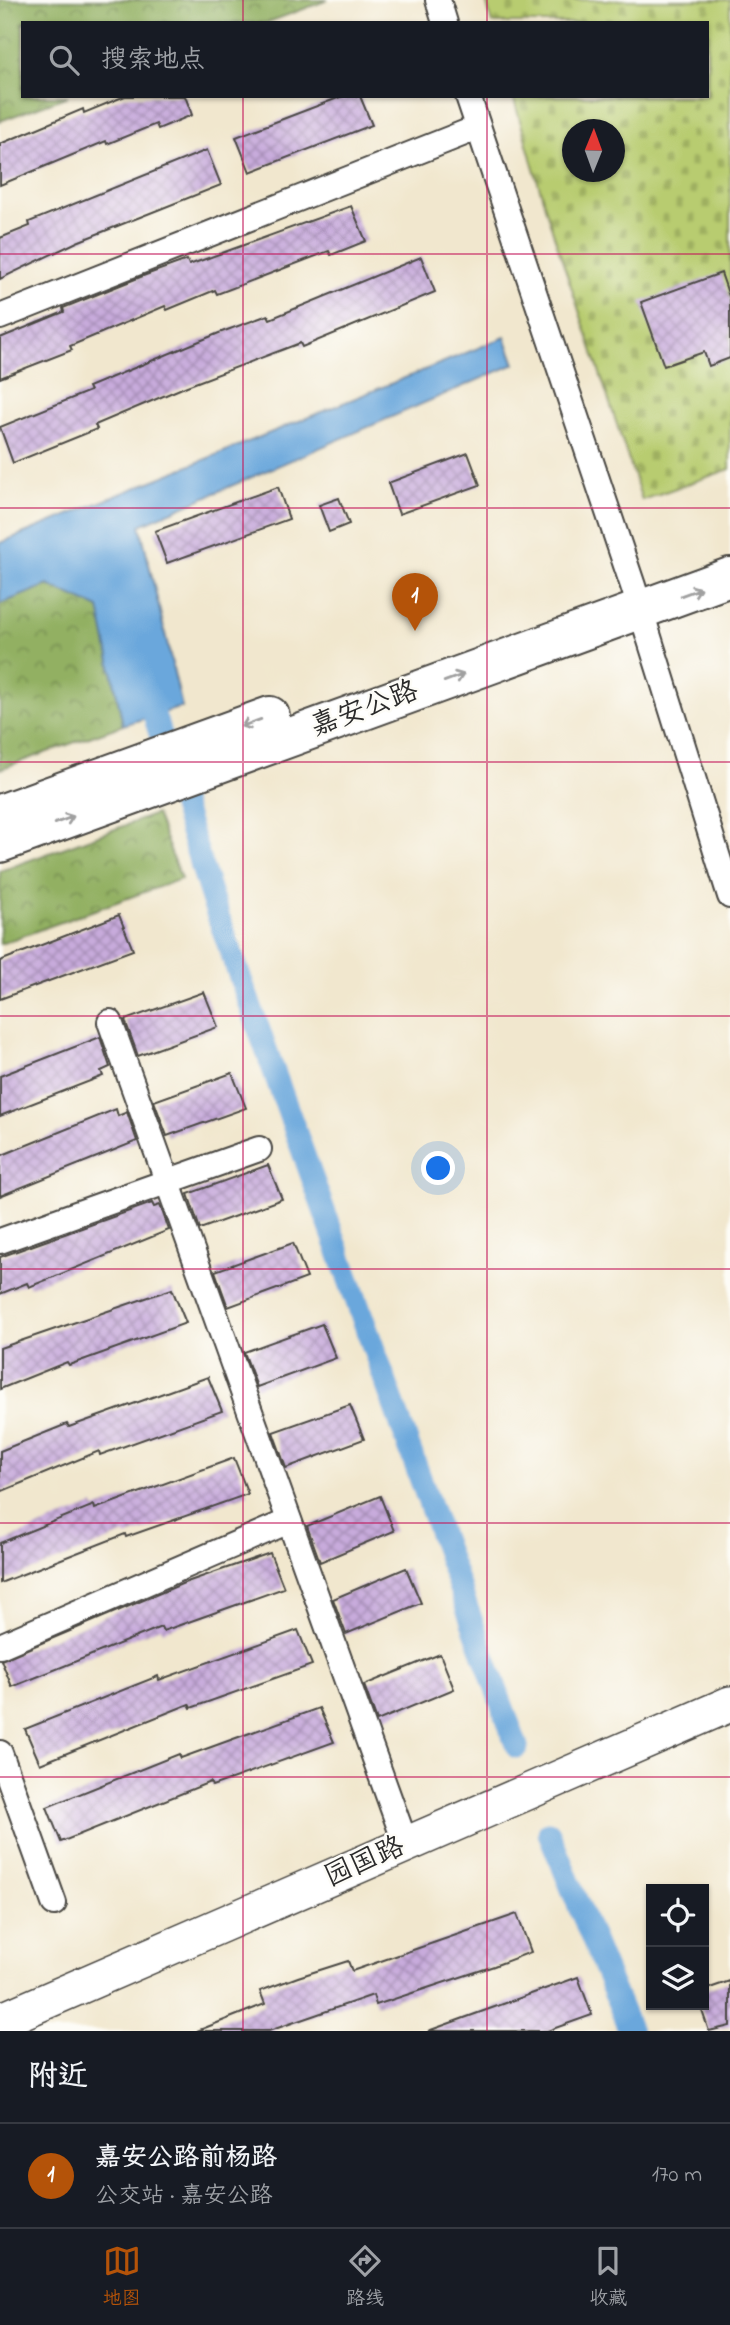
<!DOCTYPE html>
<html lang="zh">
<meta charset="utf-8">
<style>
:root{--surface:#171b24;--page:#20242c;--text:#f1f3f6;--muted:#9ea1a6;--line:#363941;--accent:#b45309}
body{margin:0;font-family:"Indie Flower","LXGW WenKai TC",sans-serif;background:var(--page);color:var(--text)}
.controls{position:absolute;right:21px;bottom:21px;display:grid;overflow:hidden;border-radius:0px;box-shadow:0 2px 5px #0004}
.controls button{width:63px;height:63px;display:grid;place-items:center;padding:0;border:0;border-bottom:2px solid var(--line);background:var(--surface);color:var(--text);font:35px sans-serif}
.compass{position:absolute;left:562px;top:119px;width:63px;height:63px;border-radius:50%;background:var(--surface);box-shadow:0 2px 5px #0004;rotate:1deg}
.you{position:absolute;left:439px;top:1169px;width:24px;height:24px;margin:-18px;border:5px solid #fff;border-radius:50%;background:#1a73e8;box-shadow:0 0 0 10px #1a73e833}
.badge{display:grid;place-items:center;width:46px;height:46px;border-radius:50%;background:var(--accent);color:#fff;font-size:23px;font-weight:700}
.pin{position:absolute;translate:-50% -58px;filter:drop-shadow(0 2px 4px #0008)}
.pin::after{content:'';position:absolute;top:37px;width:24px;height:21px;background:inherit;clip-path:polygon(0 0,100% 0,50% 100%)}
.list{margin:0;padding:0;list-style:none}
h2{display:flex;justify-content:space-between;align-items:center;height:91px;margin:0;padding:0 28px;font-size:30px}
h2 small{font-size:23px;font-weight:400;color:var(--muted)}
.list li{display:grid;grid-template-columns:46px 1fr auto;gap:21px;align-items:center;box-sizing:border-box;height:105px;padding:0 28px;border-top:2px solid var(--line)}
.list b{display:block;font-size:26px;white-space:nowrap}
.list p{margin:0;font-size:23px;white-space:nowrap;color:var(--muted)}
.list em{font-size:23px;font-style:normal;color:var(--muted)}
.icon{flex:none;width:38px;height:38px;fill:none;stroke:currentColor;stroke-width:2;stroke-linecap:round;stroke-linejoin:round}
.map{position:relative;flex:none;width:730px;height:2031px;overflow:hidden}
.search{position:absolute;background:var(--surface);box-shadow:0 2px 5px #0004;left:21px;right:21px;top:21px;height:77px;display:flex;align-items:center;gap:18px;box-sizing:border-box;padding:0 24px;border-radius:0px;color:var(--muted);font-size:26px}
.sheet{height:196px;background:var(--surface)}
nav{display:flex;justify-content:space-around;align-items:center;box-sizing:border-box;height:98px;border-top:2px solid var(--line);background:var(--surface);font-size:19px;color:var(--muted)}
nav a{display:grid;justify-items:center;gap:4px}
nav .on{color:var(--accent)}
.map>svg:first-child{display:block}
.forest{fill:url(#forest-crowns);stroke:#5e6e46;stroke-width:2}
.cemetery{fill:url(#cemetery-stones);stroke:#727c4e;stroke-width:2;fill-rule:evenodd}
.water{fill:#6aa7dc;stroke:#4a6984;stroke-width:2}
.lines{fill:none;stroke-linecap:round;stroke-linejoin:round}
.canal{stroke:#6aa7dc;stroke-width:23}
.building{fill:url(#building-cross-hatch)}
.street-casing{stroke:#494743;stroke-width:28}
.secondary-casing{stroke:#494743;stroke-width:38}
.primary-casing{stroke:#494743;stroke-width:42}
.street{stroke:#fff;stroke-width:24}
.secondary{stroke:#fff;stroke-width:35}
.primary{stroke:#fff;stroke-width:38}
.oneway{stroke:#a0a0a0}
.grid{fill:none;stroke:#c2185b;stroke-width:2;stroke-opacity:0.55}
.labels{text-anchor:middle;dominant-baseline:central;stroke-width:5;stroke-linejoin:round;paint-order:stroke}
.street-label{font-size:28px;fill:#2b2b2b;stroke:#fdfcf7}
</style>
<div class="map">
<svg width="730" height="2031" viewBox="0 0 730 2031">
<defs>
<pattern id="forest-crowns" width="20" height="18" patternUnits="userSpaceOnUse" patternTransform="scale(1.75)"><rect width="20" height="18" fill="#92b062"/><path d="M2 6a3 3 0 1 1 6 0M12 15a3 3 0 1 1 6 0" fill="none" stroke="#778f51"/></pattern>
<pattern id="cemetery-stones" width="16" height="16" patternUnits="userSpaceOnUse" patternTransform="scale(1.75)"><rect width="16" height="16" fill="#b8cc70"/><path d="M2 7V4a2 2 0 0 1 4 0v3zM10 15v-3a2 2 0 0 1 4 0v3z" fill="#9eaf61"/></pattern>
<pattern id="building-cross-hatch" width="8" height="8" patternUnits="userSpaceOnUse" patternTransform="scale(1.75)"><rect width="8" height="8" fill="#c8abdc"/><path d="M0 0l8 8M0 8l8-8" fill="none" stroke="#a38bb3"/></pattern>
</defs>
<rect width="100%" height="100%" fill="#fdfcf7"/>
<filter id="ink" filterUnits="userSpaceOnUse"><feTurbulence type="fractalNoise" baseFrequency=".0143" numOctaves="2"/><feDisplacementMap in="SourceGraphic" scale="14" xChannelSelector="R" yChannelSelector="G"/><feConvolveMatrix kernelMatrix="1 2 1 2 8 2 1 2 1" color-interpolation-filters="sRGB"/></filter>
<filter id="wash" filterUnits="userSpaceOnUse"><feTurbulence type="fractalNoise" baseFrequency=".00686" numOctaves="4" result="noise"/><feDisplacementMap in="SourceGraphic" scale="28" xChannelSelector="R" yChannelSelector="G"/><feGaussianBlur stdDeviation="1.57" result="paint"/><feColorMatrix in="noise" values="0 0 0 0 0 0 0 0 0 0 0 0 0 0 0 0 0 1.4 0 .05"/><feComposite in="paint" operator="in"/></filter>
<g filter="url(#wash)">
<rect width="100%" height="100%" fill="#f1e7ce"/>
<g class="forest">
<path d="M0,0H328L266,23H23V96H68L0,121Z"/>
<path d="M48,585L100,608L123,725L0,769V604Z"/>
<path d="M156,814L181,879L0,944V871Z"/>
</g>
<path class="cemetery" d="M486,0H730V469L642,500L549,220L513,96H707V23H492ZM572,130H614V172H572Z"/>
<path class="water" d="M505,337L515,364L140,525L182,707L123,725L99,608L48,585L0,604V543Z"/>
<g class="lines">
<g class="canal">
<path d="M145,686L213,902L517,1747"/>
<path d="M549,1833L630,2031"/>
</g>
</g>
<g id="blocks">
<g class="building">
<path d="M125,96H185L192,115L158,129L156,124L107,144L106,141L0,185V144L83,109L84,113Z"/>
<path d="M343,96H360L372,125L250,172L236,137Z"/>
<path d="M207,150L221,185L77,242L0,279V238L30,226L29,222Z"/>
<path d="M351,206L366,241L331,255L329,251L217,294L215,290L167,310L165,306L70,346L72,350L0,378V338L64,312L63,308L143,276L187,260L189,265Z"/>
<path d="M421,257L435,292L302,347L300,343L187,386L95,425L97,429L13,463L0,427L90,391L88,387L219,333L268,315L270,319Z"/>
<path d="M721,273L730,299V358L709,366L704,352L664,366L641,302Z"/>
<path d="M468,453L480,485L399,514L388,483Z"/>
<path d="M278,487L289,519L167,563L155,531Z"/>
<path d="M339,498L349,524L329,532L319,505Z"/>
<path d="M119,915L133,950L0,999V961Z"/>
<path d="M204,992L218,1027L138,1056L125,1020Z"/>
<path d="M100,1037L110,1067L101,1071L103,1076L0,1116V1076Z"/>
<path d="M232,1073L246,1108L167,1136L154,1101Z"/>
<path d="M116,1109L118,1116L127,1112L137,1141L0,1196V1156Z"/>
<path d="M268,1165L282,1199L200,1229L188,1194Z"/>
<path d="M152,1203L154,1207L160,1205L169,1230L29,1287L27,1283L0,1294V1257Z"/>
<path d="M293,1243L307,1278L228,1307L215,1271Z"/>
<path d="M172,1289L186,1323L69,1365L67,1362L0,1389V1348Z"/>
<path d="M322,1324L336,1358L257,1387L244,1352Z"/>
<path d="M208,1377L222,1411L100,1455L99,1451L0,1492V1451L67,1424L69,1427Z"/>
<path d="M350,1405L364,1439L286,1468L273,1432Z"/>
<path d="M234,1458L248,1494L126,1537L125,1534L0,1583V1543L94,1505L95,1509Z"/>
<path d="M380,1496L394,1531L320,1562L307,1526Z"/>
<path d="M270,1553L284,1588L163,1631L161,1627L12,1687L1,1660L184,1583Z"/>
<path d="M406,1568L421,1603L346,1634L333,1599Z"/>
<path d="M298,1630L312,1665L191,1708L189,1704L40,1764L25,1729L158,1676L159,1680Z"/>
<path d="M440,1654L454,1689L377,1721L364,1685Z"/>
<path d="M319,1708L334,1742L212,1786L210,1782L61,1842L47,1807L179,1754L181,1758Z"/>
<path d="M517,1914L531,1952L494,1966L376,2005L373,1995L269,2031H197L265,2004L260,1991L298,1977L348,1961L352,1971Z"/>
<path d="M578,1977L592,2015L547,2031H428Z"/>
<path d="M730,1981V2026L709,2031L700,2005H704V1990Z"/>
</g>
</g>
</g>
<g filter="url(#ink)">
<use href="#blocks" fill-opacity="0" stroke="#494743" stroke-width="2"/>
<g class="lines">
<g class="street-casing">
<g id="street">
<path d="M438,0L445,23"/>
<path d="M468,96L633,586L730,896"/>
<path d="M0,317L477,128"/>
<path d="M110,1022L406,1845"/>
<path d="M0,1241L259,1149"/>
<path d="M0,1646L289,1521"/>
<path d="M0,1753L54,1903"/>
</g>
</g>
<g class="secondary-casing">
<path id="secondary" d="M0,2021L730,1704"/>
</g>
<g class="primary-casing">
<g id="primary">
<path d="M0,814L270,716"/>
<path d="M0,843L730,577"/>
</g>
</g>
<use href="#street" class="street"/>
<use href="#secondary" class="secondary"/>
<use href="#primary" class="primary"/>
</g>
<defs><path id="oneway-shaft" d="M-6 0H5M1.5-3L5.5 0L1.5 3" fill="none" stroke-width="1.6" stroke-linecap="round" stroke-linejoin="round" transform="scale(1.75)"/></defs>
<g class="oneway">
<use href="#oneway-shaft" transform="translate(691 592) rotate(-20)"/>
<use href="#oneway-shaft" transform="translate(454 678) rotate(-20)"/>
<use href="#oneway-shaft" transform="translate(251 723) rotate(160)"/>
<use href="#oneway-shaft" transform="translate(64 820) rotate(-20)"/>
</g>
</g>
<path class="grid" d="M243,0V23M487,0V23M243,96V2031M487,96V2031M0,254H730M0,508H730M0,762H730M0,1016H730M0,1269H730M0,1523H730M0,1777H730"/>
<g class="labels">
<g class="street-label">
<text transform="translate(365 710) rotate(-20)">嘉安公路</text>
<text transform="translate(365 1863) rotate(-24)">园国路</text>
</g>
</g>
</svg>
<div class="controls">
<button><svg class="icon" aria-label="locate" viewBox="0 0 24 24"><circle cx="12" cy="12" r="6"/><path d="M12 2v4M12 18v4M2 12h4M18 12h4"/></svg></button>
<button><svg class="icon" aria-label="layers" viewBox="0 0 24 24"><path d="M12 4l9 5-9 5-9-5zM3 14l9 5 9-5"/></svg></button>
</div>
<svg class="compass" viewBox="-18 -18 36 36"><path d="M0-13l5 13h-10z" fill="#e53935"/><path d="M0 13l5-13h-10z" fill="#9ea1a6"/></svg>
<div class="you"></div>
<div class="pin badge" style="left:415px;top:631px">1</div>
<div class="search"><svg class="icon" aria-label="search" viewBox="0 0 24 24"><circle cx="10" cy="10" r="6"/><path d="M15 15l6 6"/></svg>搜索地点</div>
</div>
<section class="sheet">
<h2>附近<small></small></h2>
<ul class="list">
<li><span class="badge">1</span><div><b>嘉安公路前杨路</b><p>公交站 · 嘉安公路</p></div><em>170 m</em></li>
</ul>
</section>
<nav>
<a class="on"><svg class="icon" aria-label="map" viewBox="0 0 24 24"><path d="M3 6l6-2 6 2 6-2v14l-6 2-6-2-6 2zM9 4v14M15 6v14"/></svg>地图</a>
<a><svg class="icon" aria-label="directions" viewBox="0 0 24 24"><path d="M12 3l9 9-9 9-9-9zM9 14v-3h6M13 9l2 2-2 2"/></svg>路线</a>
<a><svg class="icon" aria-label="saved" viewBox="0 0 24 24"><path d="M7 4h10v16l-5-4-5 4z"/></svg>收藏</a>
</nav>
